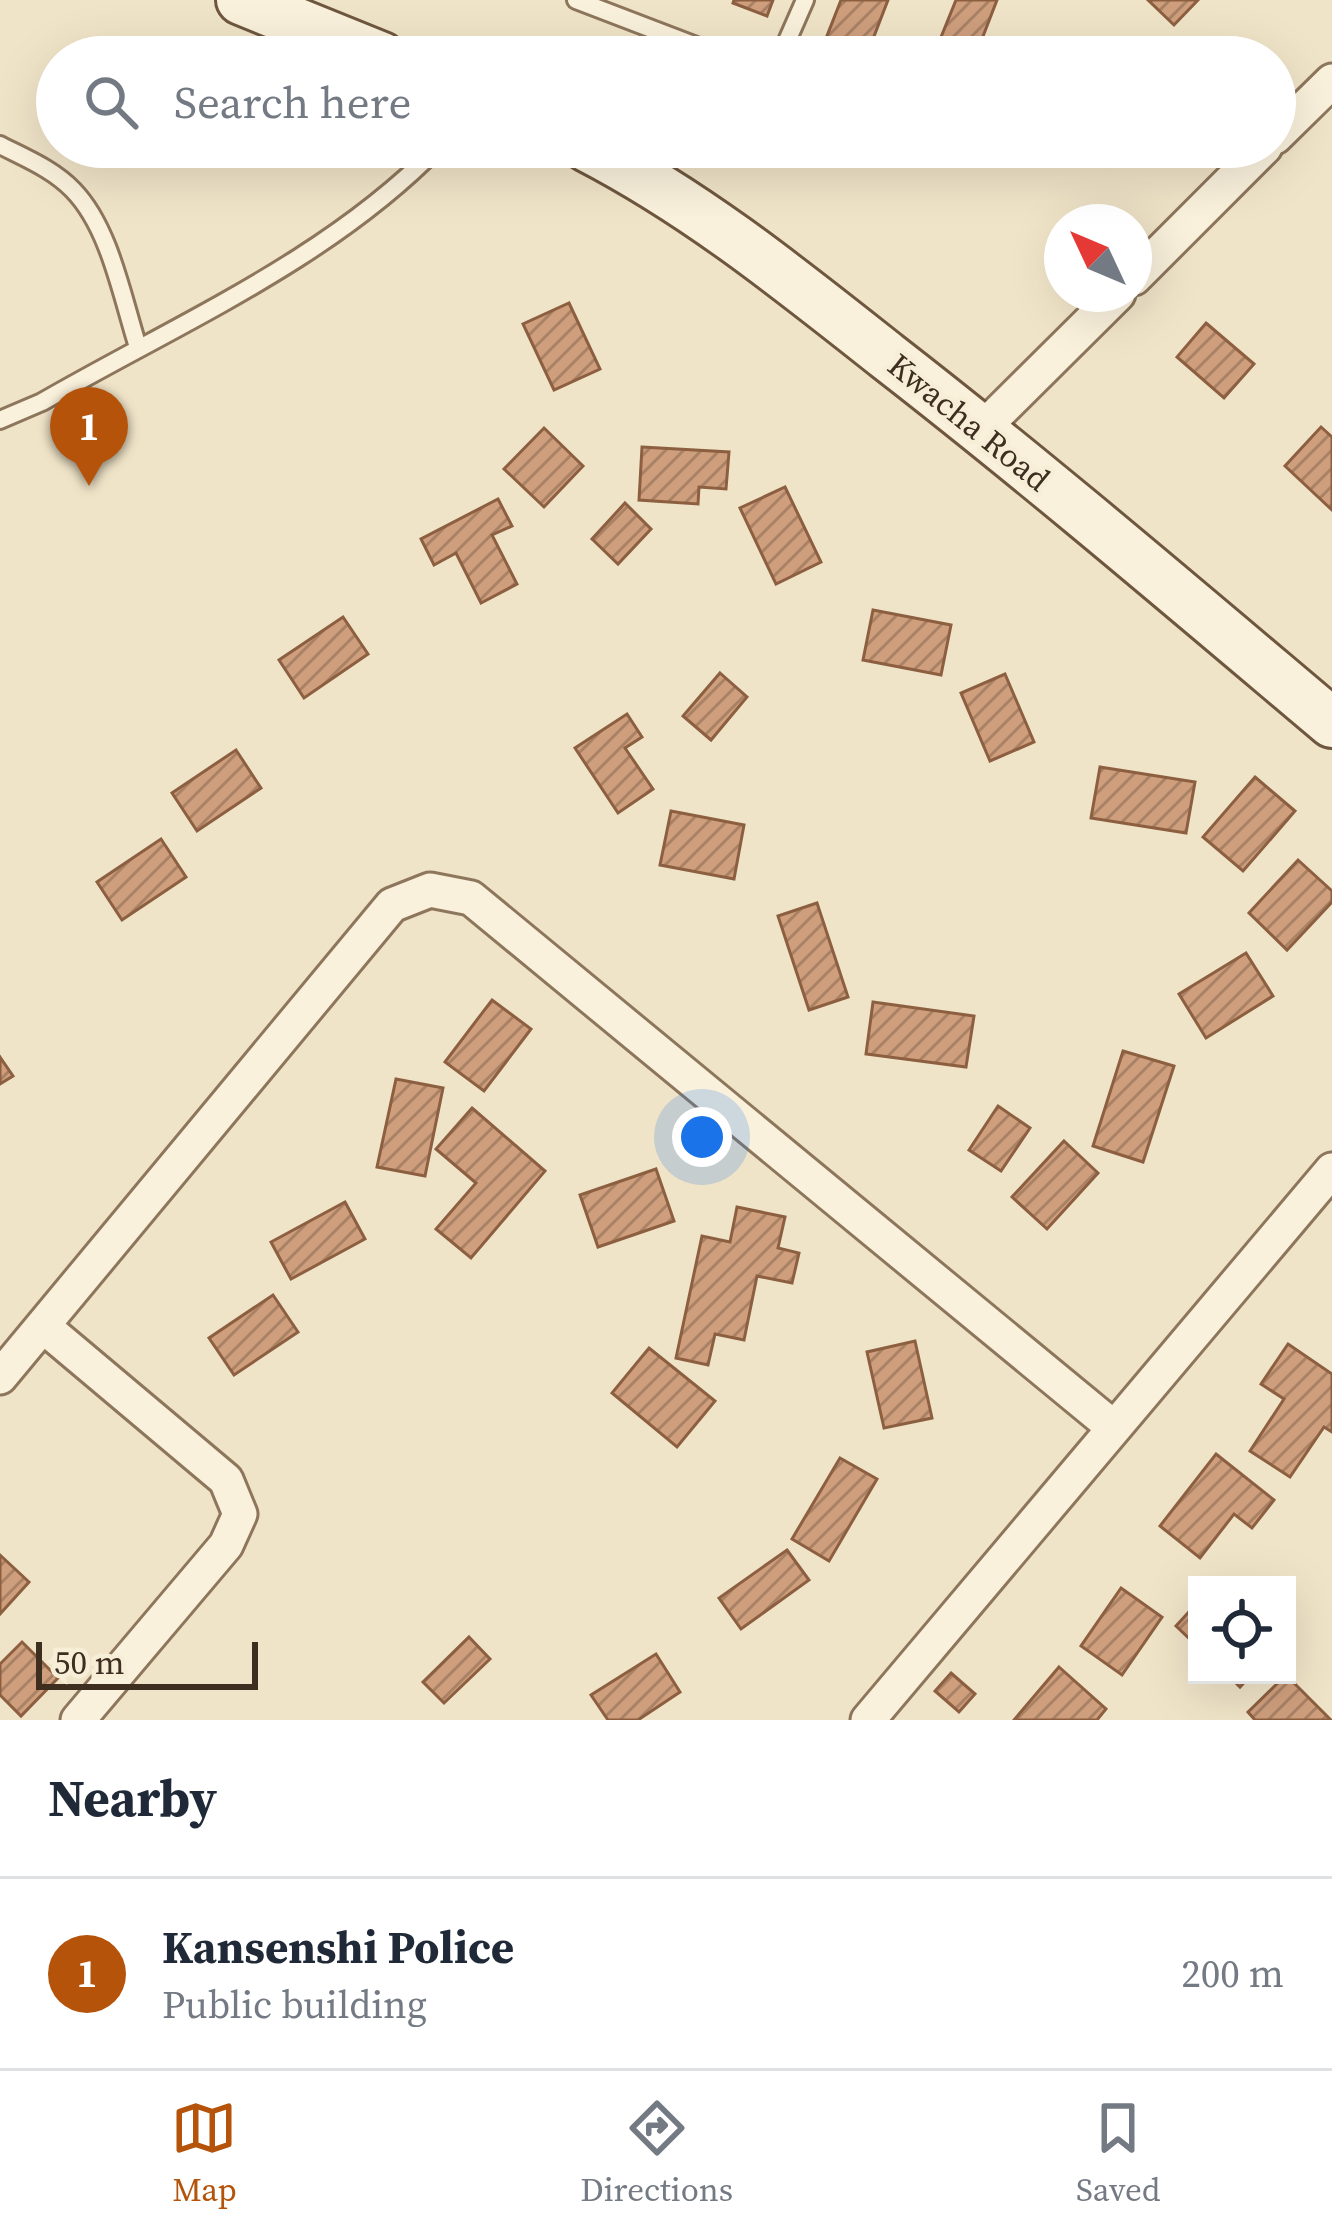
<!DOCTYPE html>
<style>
:root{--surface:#fff;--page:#f6f6f7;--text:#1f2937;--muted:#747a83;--line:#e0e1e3;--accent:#b45309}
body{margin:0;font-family:"Source Serif 4",serif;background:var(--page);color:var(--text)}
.controls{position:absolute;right:36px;bottom:36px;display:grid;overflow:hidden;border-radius:0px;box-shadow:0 12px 48px #0002}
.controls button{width:108px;height:108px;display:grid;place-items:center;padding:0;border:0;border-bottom:3px solid var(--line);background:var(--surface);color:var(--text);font:60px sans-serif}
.compass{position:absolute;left:1044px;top:204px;width:108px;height:108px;border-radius:50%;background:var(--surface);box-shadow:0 12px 48px #0002;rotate:314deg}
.scale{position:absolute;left:36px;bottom:30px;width:222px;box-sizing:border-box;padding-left:12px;border:6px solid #3d2e20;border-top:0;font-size:33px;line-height:42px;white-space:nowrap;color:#3d2e20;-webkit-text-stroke:9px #f7eed8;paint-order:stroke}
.you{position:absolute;left:702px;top:1137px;width:42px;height:42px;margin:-30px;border:9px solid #fff;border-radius:50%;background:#1a73e8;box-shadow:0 0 0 18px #1a73e833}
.badge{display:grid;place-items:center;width:78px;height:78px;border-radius:50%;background:var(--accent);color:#fff;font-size:39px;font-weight:700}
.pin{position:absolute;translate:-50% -99px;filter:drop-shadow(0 3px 6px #0008)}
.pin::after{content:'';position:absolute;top:63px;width:42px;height:36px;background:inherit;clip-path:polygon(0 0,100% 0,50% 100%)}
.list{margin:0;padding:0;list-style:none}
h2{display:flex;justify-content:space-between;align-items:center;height:156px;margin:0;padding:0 48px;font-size:51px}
h2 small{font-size:39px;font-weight:400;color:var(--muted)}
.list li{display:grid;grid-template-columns:78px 1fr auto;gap:36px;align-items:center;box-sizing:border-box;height:192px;padding:0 48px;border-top:3px solid var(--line)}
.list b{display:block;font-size:45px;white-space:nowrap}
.list p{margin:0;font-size:39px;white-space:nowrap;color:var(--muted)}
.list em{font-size:39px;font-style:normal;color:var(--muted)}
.icon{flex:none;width:66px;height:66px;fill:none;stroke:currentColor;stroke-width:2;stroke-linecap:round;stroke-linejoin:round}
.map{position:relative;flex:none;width:1332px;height:1720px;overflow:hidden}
.search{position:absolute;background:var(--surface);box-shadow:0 12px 48px #0002;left:36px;right:36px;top:36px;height:132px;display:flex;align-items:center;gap:30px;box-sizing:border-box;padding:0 42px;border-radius:66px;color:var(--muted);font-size:45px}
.sheet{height:348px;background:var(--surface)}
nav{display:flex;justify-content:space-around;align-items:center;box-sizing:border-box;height:168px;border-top:3px solid var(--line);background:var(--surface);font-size:33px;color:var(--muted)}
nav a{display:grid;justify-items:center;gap:6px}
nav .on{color:var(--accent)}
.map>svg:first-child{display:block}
.building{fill:url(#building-hatch);stroke:#8d5f41;stroke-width:3}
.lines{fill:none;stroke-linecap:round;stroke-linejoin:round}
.lane-casing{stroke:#8d765c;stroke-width:22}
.street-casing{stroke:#8d765c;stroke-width:39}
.secondary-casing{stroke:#6f573f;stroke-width:54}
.lane{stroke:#faf1dc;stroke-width:16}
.street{stroke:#faf1dc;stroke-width:33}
.secondary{stroke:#faf1dc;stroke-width:48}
.labels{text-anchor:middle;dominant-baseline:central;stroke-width:9;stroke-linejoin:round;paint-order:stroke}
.street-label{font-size:33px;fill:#3d2e20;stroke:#f7eed8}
</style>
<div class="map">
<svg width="1332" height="1720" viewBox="0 0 1332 1720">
<defs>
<pattern id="building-hatch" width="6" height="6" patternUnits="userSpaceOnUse" patternTransform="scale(3)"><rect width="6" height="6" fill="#cf9f7d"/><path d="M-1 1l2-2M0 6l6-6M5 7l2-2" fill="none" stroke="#a98266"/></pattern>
</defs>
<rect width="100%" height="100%" fill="#f0e4c8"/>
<g class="building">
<path d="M734,0H773L767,16L733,3Z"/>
<path d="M841,0H888L866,57L825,41Z"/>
<path d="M956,0H997L975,57H933Z"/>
<path d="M1148,0H1198L1174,25Z"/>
<path d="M569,303L600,369L554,390L523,324Z"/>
<path d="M1206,323L1254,364L1224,398L1177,357Z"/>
<path d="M1321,427L1332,437V510L1285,466Z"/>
<path d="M544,428L583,466L544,507L504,469Z"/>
<path d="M642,447L729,452L726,489L699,487L698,504L639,500Z"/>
<path d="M785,487L821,562L776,584L740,508Z"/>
<path d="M498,499L512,526L492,535L517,584L481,603L456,553L434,565L421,539Z"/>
<path d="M625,503L651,529L618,564L592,539Z"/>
<path d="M873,610L951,625L941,675L863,660Z"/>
<path d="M343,617L368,654L304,698L279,660Z"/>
<path d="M720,673L747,697L711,740L683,716Z"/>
<path d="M1005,674L1034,742L990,761L961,693Z"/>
<path d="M627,714L642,737L625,748L653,789L618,813L575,748Z"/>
<path d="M236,750L261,788L197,831L172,793Z"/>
<path d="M1100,767L1195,782L1186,833L1091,818Z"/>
<path d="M1255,777L1295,811L1243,871L1203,837Z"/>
<path d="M671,811L744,825L734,879L660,865Z"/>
<path d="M161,839L186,877L122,920L97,882Z"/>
<path d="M1298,860L1332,891V902L1287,950L1249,913Z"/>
<path d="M817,903L848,997L809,1010L778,916Z"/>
<path d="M1246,953L1273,996L1206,1038L1179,994Z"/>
<path d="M492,1000L531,1029L484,1091L445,1062Z"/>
<path d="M873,1002L974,1016L966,1067L866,1054Z"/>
<path d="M1123,1051L1174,1066L1143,1162L1093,1146Z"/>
<path d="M0,1057L13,1076L0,1084Z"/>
<path d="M396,1079L443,1088L425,1176L377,1167Z"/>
<path d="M998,1106L1030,1128L1001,1171L969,1150Z"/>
<path d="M472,1108L545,1171L471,1258L436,1229L476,1183L436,1149Z"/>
<path d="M1064,1141L1098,1173L1047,1229L1012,1197Z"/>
<path d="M656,1169L674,1221L598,1247L580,1195Z"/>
<path d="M345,1202L365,1239L291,1279L271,1242Z"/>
<path d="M737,1207L785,1217L778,1248L799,1253L792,1283L757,1276L744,1340L715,1334L708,1365L676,1358L702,1236L730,1242Z"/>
<path d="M273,1295L298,1332L234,1375L209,1338Z"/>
<path d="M915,1341L932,1418L884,1428L867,1352Z"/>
<path d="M1288,1344L1332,1374V1432L1324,1427L1290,1477L1250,1451L1284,1399L1261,1384Z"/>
<path d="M649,1348L715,1401L677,1447L612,1393Z"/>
<path d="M1216,1454L1274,1500L1252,1528L1234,1514L1200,1558L1160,1526Z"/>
<path d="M840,1458L877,1479L829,1561L792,1539Z"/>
<path d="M787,1550L809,1580L741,1629L719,1598Z"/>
<path d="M0,1555L29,1582L0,1614Z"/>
<path d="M1121,1588L1162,1617L1122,1675L1081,1646Z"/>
<path d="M1197,1603V1646L1176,1626Z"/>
<path d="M469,1637L490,1659L444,1703L423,1682Z"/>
<path d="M22,1642L58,1678L21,1716L0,1695V1664Z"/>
<path d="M656,1654L680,1692L638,1720H608L591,1695Z"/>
<path d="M1059,1667L1106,1709L1097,1720H1014Z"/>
<path d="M951,1673L975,1694L959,1712L935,1691Z"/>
<path d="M1228,1675H1251L1240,1687Z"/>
<path d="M1286,1675L1331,1720H1255L1248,1712Z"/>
</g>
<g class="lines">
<g class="lane-casing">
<g id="lane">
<path d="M576,0L725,57"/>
<path d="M780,57L805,0"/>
<path d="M0,145C25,158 53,169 73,190C110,228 122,297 138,347"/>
<path d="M0,420L42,402C177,324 328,260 438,147"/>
</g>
</g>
<g class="street-casing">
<g id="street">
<path d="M1275,137L1332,81"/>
<path d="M1134,278L1265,147"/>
<path d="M981,430L1118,294"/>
<path d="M43,1326L226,1480L240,1514L226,1545L78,1720"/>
<path d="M0,1377L392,905L430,890L471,898L1113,1427"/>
<path d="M868,1720L1332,1170"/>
</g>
</g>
<g class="secondary-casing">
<g id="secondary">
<path d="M241,0L382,57"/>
<path d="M587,147C697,204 791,280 887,356C1039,474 1185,599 1332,723"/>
</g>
</g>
<use href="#lane" class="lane"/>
<use href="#street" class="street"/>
<use href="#secondary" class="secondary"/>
</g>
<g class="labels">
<g class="street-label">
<text transform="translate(969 422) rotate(39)">Kwacha Road</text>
</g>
</g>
</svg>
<div class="controls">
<button><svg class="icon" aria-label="locate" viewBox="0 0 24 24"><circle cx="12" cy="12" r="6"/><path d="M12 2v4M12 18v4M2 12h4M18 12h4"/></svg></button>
</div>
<svg class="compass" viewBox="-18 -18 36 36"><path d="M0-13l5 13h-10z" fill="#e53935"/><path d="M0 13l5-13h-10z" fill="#747a83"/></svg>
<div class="scale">50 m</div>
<div class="you"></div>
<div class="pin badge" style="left:89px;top:486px">1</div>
<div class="search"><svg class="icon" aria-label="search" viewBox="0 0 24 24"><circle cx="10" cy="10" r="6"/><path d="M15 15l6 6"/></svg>Search here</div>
</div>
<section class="sheet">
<h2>Nearby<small></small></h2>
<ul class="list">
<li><span class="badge">1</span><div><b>Kansenshi Police</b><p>Public building</p></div><em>200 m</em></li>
</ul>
</section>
<nav>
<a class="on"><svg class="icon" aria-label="map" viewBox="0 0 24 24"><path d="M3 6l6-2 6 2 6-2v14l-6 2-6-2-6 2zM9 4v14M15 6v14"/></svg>Map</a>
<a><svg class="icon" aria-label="directions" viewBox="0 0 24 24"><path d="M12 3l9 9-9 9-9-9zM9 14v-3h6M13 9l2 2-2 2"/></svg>Directions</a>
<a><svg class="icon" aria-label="saved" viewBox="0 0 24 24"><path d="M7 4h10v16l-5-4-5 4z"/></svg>Saved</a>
</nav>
